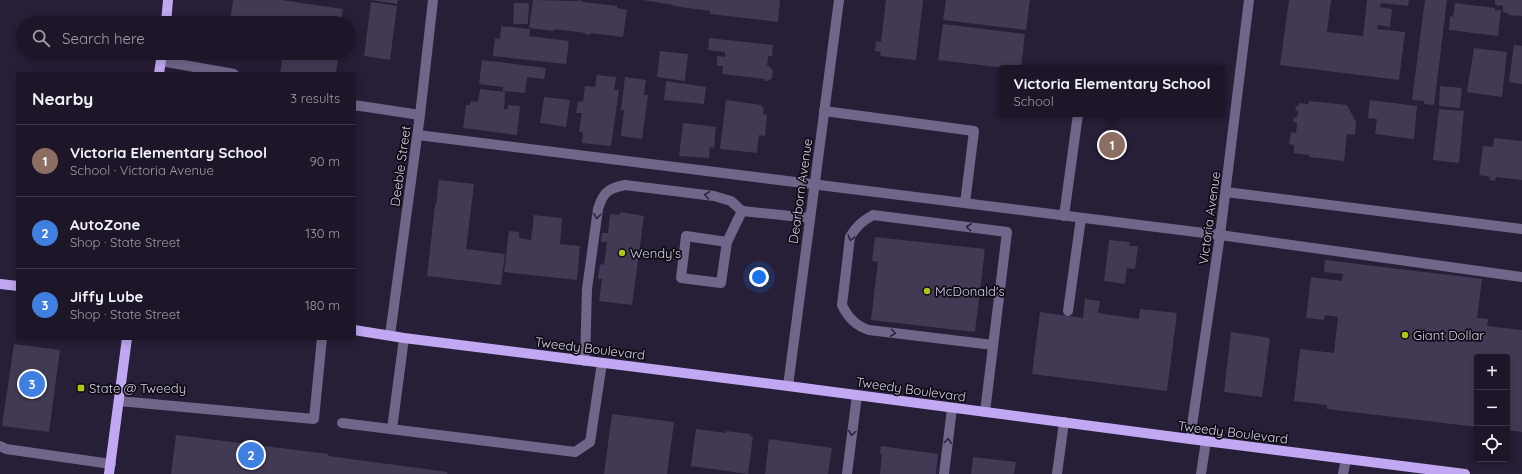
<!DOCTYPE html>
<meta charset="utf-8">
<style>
:root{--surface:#1d1629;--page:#251f31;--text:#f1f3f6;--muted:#a09fa8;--line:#3b3546;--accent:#acc611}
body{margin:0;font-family:Quicksand,sans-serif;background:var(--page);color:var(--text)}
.controls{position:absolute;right:12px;bottom:12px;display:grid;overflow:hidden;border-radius:4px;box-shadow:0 2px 10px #0003}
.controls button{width:36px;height:36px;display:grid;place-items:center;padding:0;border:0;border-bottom:1px solid var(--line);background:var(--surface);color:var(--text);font:20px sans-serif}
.you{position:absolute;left:759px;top:277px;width:14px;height:14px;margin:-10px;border:3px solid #fff;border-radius:50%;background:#1a73e8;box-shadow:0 0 0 6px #1a73e833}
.badge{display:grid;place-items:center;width:26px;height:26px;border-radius:50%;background:var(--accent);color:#fff;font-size:13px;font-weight:700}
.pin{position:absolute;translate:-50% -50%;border:2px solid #fff;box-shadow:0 1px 4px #0006}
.popup{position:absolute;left:999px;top:65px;width:226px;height:52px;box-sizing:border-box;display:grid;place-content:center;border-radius:4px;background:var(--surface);filter:drop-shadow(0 1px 3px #0005);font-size:13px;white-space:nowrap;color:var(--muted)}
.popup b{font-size:15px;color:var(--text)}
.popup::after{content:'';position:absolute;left:50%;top:100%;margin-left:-8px;border:8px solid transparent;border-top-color:var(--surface)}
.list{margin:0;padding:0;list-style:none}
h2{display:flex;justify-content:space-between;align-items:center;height:52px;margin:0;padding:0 16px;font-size:17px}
h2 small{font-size:13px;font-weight:400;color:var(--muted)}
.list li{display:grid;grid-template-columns:26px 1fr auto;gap:12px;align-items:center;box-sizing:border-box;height:72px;padding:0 16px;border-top:1px solid var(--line)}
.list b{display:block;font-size:15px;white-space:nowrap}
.list p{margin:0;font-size:13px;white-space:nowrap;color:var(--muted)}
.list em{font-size:13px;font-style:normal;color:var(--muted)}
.icon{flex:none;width:22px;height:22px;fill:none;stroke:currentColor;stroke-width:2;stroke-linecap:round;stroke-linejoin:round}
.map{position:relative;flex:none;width:1522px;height:474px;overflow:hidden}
.search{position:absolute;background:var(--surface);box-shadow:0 2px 10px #0003;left:16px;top:16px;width:340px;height:44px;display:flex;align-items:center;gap:10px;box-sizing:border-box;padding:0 14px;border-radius:22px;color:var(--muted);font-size:15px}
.panel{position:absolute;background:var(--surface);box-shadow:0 2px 10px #0003;left:16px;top:72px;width:340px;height:268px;border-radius:4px}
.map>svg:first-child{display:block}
.building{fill:#423a54}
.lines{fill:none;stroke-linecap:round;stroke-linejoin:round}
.minor{stroke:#71668a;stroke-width:10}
.major{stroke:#c0a8f2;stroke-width:10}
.oneway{stroke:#2c2639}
.poi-dot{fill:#acc611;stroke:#0e0b16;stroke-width:1.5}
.labels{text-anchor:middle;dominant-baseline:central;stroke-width:3.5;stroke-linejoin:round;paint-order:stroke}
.street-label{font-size:13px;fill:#d5d0e1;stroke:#0e0b16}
.poi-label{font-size:13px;fill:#d5d0e1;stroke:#0e0b16;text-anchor:start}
</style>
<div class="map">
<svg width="1522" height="474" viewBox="0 0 1522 474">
<rect width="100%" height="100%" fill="#271e37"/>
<g class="building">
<path d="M233,0H281L343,9L341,23H230Z"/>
<path d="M371,0H398L397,4Z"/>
<path d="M533,0L577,1L582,0V2L617,6V8L627,10L623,37L590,33V35L585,34V33L554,29V31L529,28Z"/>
<path d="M643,0H780L778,22L710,14V11L673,6V5Z"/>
<path d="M886,0H923L916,60L880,56L881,52L875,51L876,41L881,42Z"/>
<path d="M946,0H1030L1026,30L943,20Z"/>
<path d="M1289,0H1331L1327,32L1363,36L1367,0H1409L1408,6L1381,3L1380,7L1392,9L1390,27L1378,25L1377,29L1405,32L1399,80L1280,65Z"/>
<path d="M1425,0H1447L1434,105L1424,104V101L1412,100Z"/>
<path d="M1495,0H1522V16L1508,15V13L1503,12V6L1495,5Z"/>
<path d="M371,2L397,6L390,60L364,56Z"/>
<path d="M514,3H529L528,24H513Z"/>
<path d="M1455,3L1495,8V10H1501L1498,36L1449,30L1450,16L1453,17Z"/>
<path d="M943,24L1025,34L1021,68H1005L938,60Z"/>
<path d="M501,26L530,29L529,36L569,41L566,64L493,56L495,38L500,39Z"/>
<path d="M709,38L773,45L772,56H768L767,66L770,67L773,71L772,78L768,81H765V79L722,74L723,66H717V56L725,57V52L708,50Z"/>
<path d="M1514,45L1522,46V84L1509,82Z"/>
<path d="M1474,48L1507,52L1502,97L1467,92Z"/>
<path d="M660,51L688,54L685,81L657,77Z"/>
<path d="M283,53H305L338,57L336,74H280Z"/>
<path d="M482,60L546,68L544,79L527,77L525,93L503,91V87L479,84Z"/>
<path d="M597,75L616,77L614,90H619L611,146L582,143L583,132H579L582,113H576L578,101L583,102L585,86L595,87Z"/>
<path d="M625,77L646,80L644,95H648L642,139L621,136L624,110H621Z"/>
<path d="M666,81L706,87L704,104L664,100Z"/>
<path d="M1440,86L1462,88L1460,108L1439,106Z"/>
<path d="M480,89L505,92L504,109H508V105L520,106L517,135L463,128L466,105H470L471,101L478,102Z"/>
<path d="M544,97L570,100L566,127L540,123Z"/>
<path d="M726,100L761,105V107H764L763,114L767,115L765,136L759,135L757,153L720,149Z"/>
<path d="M1370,100L1417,106L1414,139L1375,134L1377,119L1368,118Z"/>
<path d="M1309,101L1347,105L1356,122L1355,135L1347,134L1344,161L1309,157V155L1294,153V145L1289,144L1291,132L1296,133L1297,123L1293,121L1294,118L1297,117L1298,112L1295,109L1296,107L1299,105V103L1308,104Z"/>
<path d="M1439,109L1464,111L1459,163L1433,160Z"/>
<path d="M683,123L716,127L714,148L710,147L709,158L679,156Z"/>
<path d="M1494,138L1522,141V180L1496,177L1495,181L1489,180L1490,177L1479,175L1483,146L1493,147Z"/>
<path d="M439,180L474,184L466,249L505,254L501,285L427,276L435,205H436Z"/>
<path d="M620,212L644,216L632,305L599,301L602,279H598L600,264L604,265L607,242H601L602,233H608L610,214L620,215Z"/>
<path d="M534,215L562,218L560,244L580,246L577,280L504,272L509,231L519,232V238L531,240Z"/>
<path d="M875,237L985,249L975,332L871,320L878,262L872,261Z"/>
<path d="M1109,240L1130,242L1129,246H1138L1135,269L1127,268L1125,284L1104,281Z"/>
<path d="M1325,260L1482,279L1477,318L1488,319L1487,326L1522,330V432L1507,430V357H1477V427L1327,409V405L1294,401L1300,349L1334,353L1338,317L1325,315L1324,320L1306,318L1311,277L1342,281L1343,274L1324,272Z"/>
<path d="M1085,299L1100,301L1098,313L1139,319L1140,309L1177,313L1167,391L1032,374L1040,312L1083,318Z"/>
<path d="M1231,332L1270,338L1262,397L1224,392Z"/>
<path d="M14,344L60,350L49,432L2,426Z"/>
<path d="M612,414L674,422L667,474H604Z"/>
<path d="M696,429L726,433V431L751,434L750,436H753L748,474L691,466Z"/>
<path d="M176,435L329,454L328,456L448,472L447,474H171Z"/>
<path d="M769,439L832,448L828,474H765Z"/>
<path d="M881,446L938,454L936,474H880L882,454H880Z"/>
<path d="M973,457L1016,462L1014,474H971Z"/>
</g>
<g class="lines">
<g class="minor">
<path d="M161,61L234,74"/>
<path d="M354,107V105L420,115"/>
<path d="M824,111L974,131L965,203"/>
<path d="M418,135L1220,235L1522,277"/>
<path d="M1226,192L1522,229"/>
<path d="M1064,216L1078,114"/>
<path d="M727,242L721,283L681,278L686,236L727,242L742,211L810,218"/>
<path d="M1068,311L1081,218"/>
<path d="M390,335L420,115L433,0"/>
<path d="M585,361L587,289L598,209C603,192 609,188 625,185L714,196L731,201L742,211"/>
<path d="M788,386L839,0"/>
<path d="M119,401L314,419L322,338"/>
<path d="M985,412L1007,232L873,215C863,221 856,226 850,237L842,305C848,318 856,326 869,330L993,345"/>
<path d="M342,423L575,452L590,442L602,363"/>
<path d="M392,429L404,338"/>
<path d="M1190,439L1220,235L1249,0"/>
<path d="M0,446L6,449L111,464"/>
<path d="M847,474L857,395"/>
<path d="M944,474L952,408"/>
<path d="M1057,474L1064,422"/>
<path d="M1201,474L1206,441"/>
<path d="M1343,474L1346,459"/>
</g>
<g class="major">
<path d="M166,23L168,0"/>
<path d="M159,74L162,53"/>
<path d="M0,284L18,286"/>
<path d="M354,330L404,338L788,386L1190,439L1465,474"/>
<path d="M109,474L127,338"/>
</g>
</g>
<defs><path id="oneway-chevron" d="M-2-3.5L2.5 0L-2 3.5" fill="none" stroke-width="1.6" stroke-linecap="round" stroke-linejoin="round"/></defs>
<g class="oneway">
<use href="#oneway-chevron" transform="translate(707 195) rotate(-173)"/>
<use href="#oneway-chevron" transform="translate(597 216) rotate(97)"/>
<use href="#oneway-chevron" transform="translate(969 227) rotate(-173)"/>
<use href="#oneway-chevron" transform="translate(851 238) rotate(106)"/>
<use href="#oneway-chevron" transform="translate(893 333) rotate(7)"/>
<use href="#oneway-chevron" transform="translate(852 433) rotate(98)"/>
<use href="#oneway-chevron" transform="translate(948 441) rotate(-83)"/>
</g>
<g class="poi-dot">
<circle cx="622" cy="253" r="4"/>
<circle cx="927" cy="291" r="4"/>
<circle cx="1405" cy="335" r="4"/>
<rect x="77" y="384" width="8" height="8" rx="2"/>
</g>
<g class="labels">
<g class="street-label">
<text transform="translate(400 166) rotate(-82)">Deeble Street</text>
<text transform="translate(800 191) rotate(-82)">Dearborn Avenue</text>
<text transform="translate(1209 218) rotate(-82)">Victoria Avenue</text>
<text transform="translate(590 348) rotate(7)">Tweedy Boulevard</text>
<text transform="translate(911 389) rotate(8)">Tweedy Boulevard</text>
<text transform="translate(1233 432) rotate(7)">Tweedy Boulevard</text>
</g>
<g class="poi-label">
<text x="630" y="253">Wendy's</text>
<text x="935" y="291">McDonald's</text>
<text x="1413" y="335">Giant Dollar</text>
<text x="89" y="388">State @ Tweedy</text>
</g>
</g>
</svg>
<div class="controls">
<button>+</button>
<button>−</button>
<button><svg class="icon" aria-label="locate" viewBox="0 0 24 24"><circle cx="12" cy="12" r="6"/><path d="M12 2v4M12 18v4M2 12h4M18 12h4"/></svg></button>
</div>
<div class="you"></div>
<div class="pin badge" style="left:1112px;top:145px;background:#8d6e63">1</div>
<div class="popup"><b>Victoria Elementary School</b>School</div>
<div class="pin badge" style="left:251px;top:455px;background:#3f7fe0">2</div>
<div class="pin badge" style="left:32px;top:384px;background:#3f7fe0">3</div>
<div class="search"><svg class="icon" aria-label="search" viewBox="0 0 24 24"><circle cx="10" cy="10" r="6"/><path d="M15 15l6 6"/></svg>Search here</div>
<section class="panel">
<h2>Nearby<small>3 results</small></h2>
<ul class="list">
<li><span class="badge" style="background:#8d6e63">1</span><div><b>Victoria Elementary School</b><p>School · Victoria Avenue</p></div><em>90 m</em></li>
<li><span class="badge" style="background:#3f7fe0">2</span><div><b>AutoZone</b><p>Shop · State Street</p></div><em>130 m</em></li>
<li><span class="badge" style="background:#3f7fe0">3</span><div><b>Jiffy Lube</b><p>Shop · State Street</p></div><em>180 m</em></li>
</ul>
</section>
</div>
